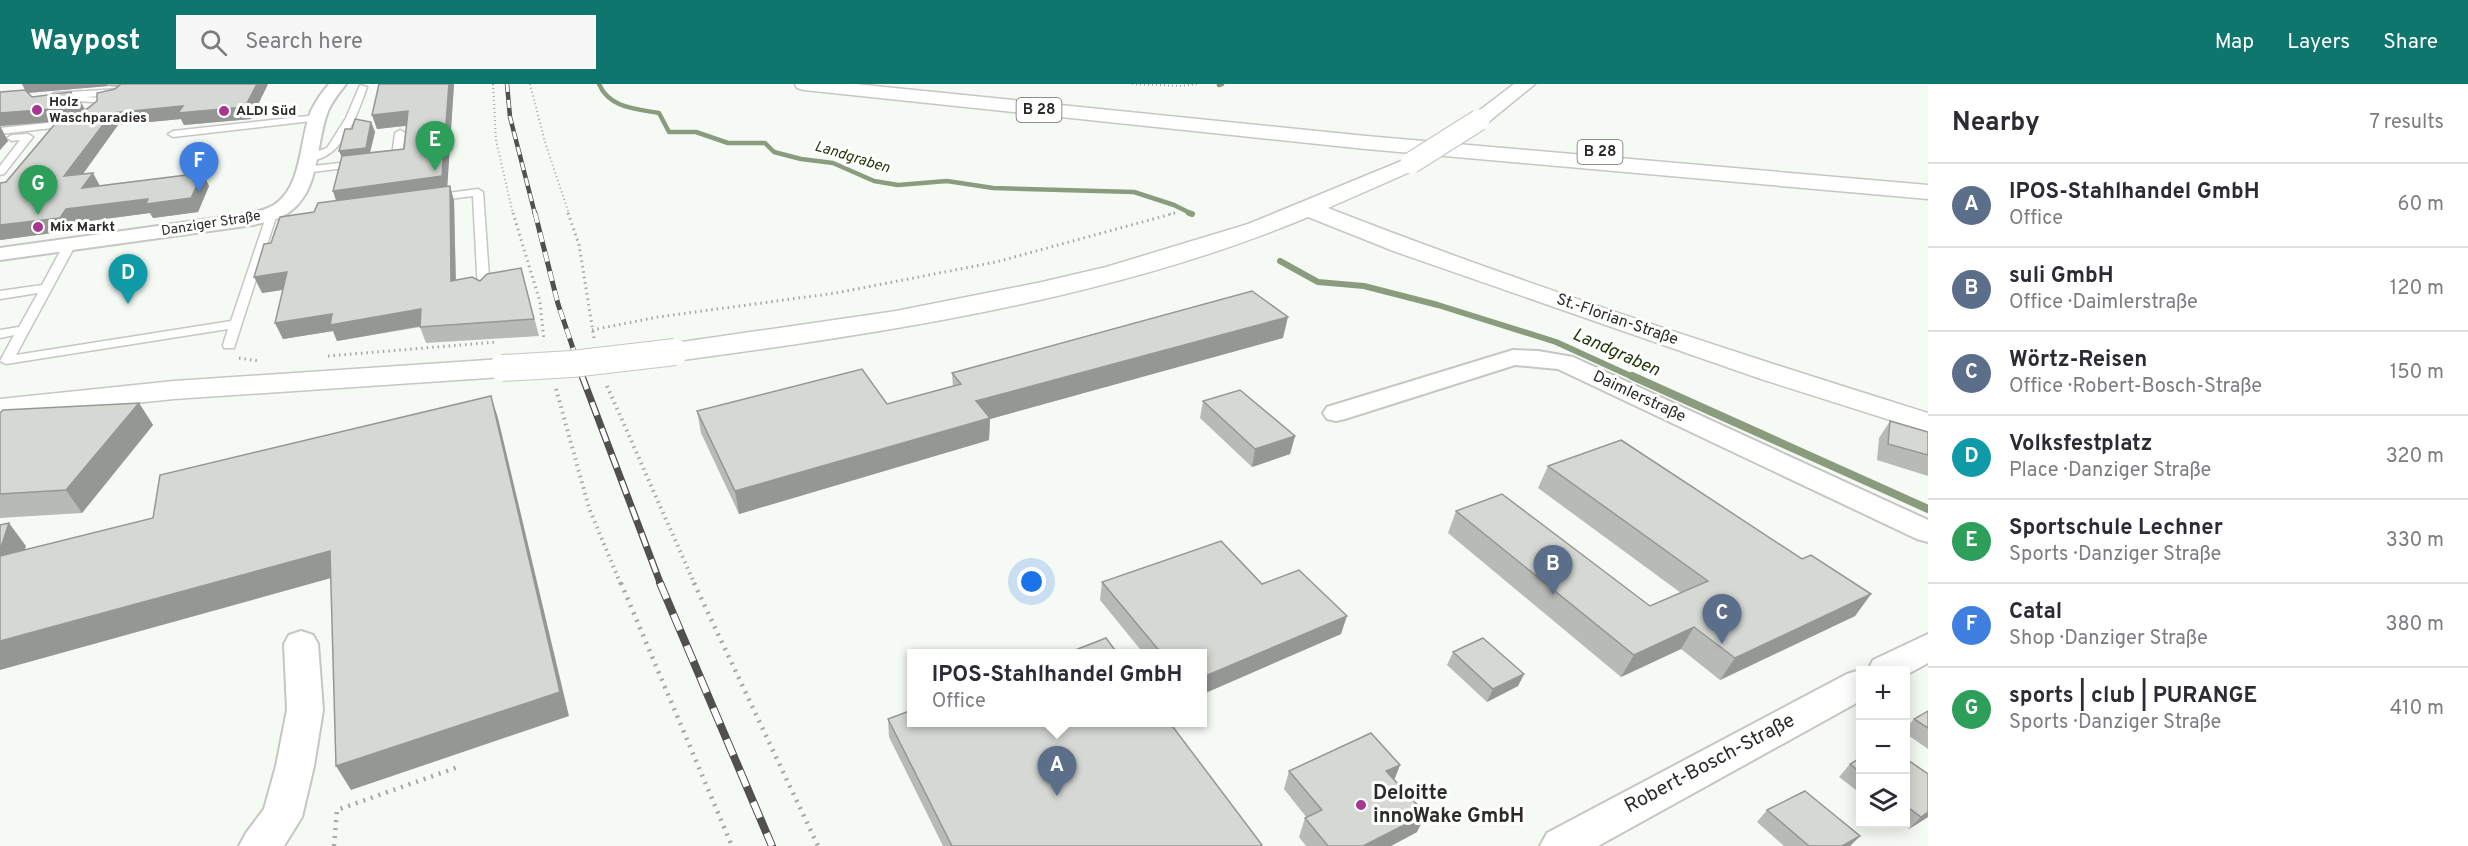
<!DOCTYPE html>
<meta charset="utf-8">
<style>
:root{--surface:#fff;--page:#f7f7f7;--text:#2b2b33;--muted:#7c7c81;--line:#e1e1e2;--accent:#0f766e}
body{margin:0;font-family:Overpass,sans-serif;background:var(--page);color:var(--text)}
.controls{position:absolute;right:18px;bottom:18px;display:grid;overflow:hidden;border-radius:0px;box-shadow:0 3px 15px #0003}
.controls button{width:54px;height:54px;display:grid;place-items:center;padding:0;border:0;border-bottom:2px solid var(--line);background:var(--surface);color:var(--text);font:30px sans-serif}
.you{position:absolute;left:1032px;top:498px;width:21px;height:21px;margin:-15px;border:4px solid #fff;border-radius:50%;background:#1a73e8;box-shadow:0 0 0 9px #1a73e833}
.badge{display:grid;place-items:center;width:39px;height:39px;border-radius:50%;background:var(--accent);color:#fff;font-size:20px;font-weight:700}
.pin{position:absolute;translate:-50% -50px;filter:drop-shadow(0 2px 3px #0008)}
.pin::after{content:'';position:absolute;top:32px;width:21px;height:18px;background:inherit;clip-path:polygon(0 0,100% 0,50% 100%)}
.popup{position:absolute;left:907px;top:565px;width:300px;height:78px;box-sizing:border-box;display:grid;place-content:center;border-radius:0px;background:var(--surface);filter:drop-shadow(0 2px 4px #0005);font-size:20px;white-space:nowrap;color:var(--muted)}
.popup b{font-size:22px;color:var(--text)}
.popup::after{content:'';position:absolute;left:50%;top:100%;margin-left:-12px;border:12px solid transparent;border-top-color:var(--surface)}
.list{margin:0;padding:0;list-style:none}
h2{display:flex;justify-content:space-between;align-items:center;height:78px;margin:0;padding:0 24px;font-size:26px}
h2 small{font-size:20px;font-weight:400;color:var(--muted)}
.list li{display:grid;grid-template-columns:39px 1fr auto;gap:18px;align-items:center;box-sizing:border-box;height:84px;padding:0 24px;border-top:2px solid var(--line)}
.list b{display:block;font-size:22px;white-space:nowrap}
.list p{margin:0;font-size:20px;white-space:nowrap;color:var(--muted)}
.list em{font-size:20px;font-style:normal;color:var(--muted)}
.icon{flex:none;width:33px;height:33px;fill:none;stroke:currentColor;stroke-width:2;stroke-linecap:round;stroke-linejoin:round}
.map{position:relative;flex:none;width:1928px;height:762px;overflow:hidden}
header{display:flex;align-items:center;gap:36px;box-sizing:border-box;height:84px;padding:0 30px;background:var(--accent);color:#fff}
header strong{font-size:28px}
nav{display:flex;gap:33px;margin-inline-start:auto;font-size:21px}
.search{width:420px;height:54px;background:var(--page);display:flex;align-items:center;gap:15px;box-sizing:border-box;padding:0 21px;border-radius:0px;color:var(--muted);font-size:22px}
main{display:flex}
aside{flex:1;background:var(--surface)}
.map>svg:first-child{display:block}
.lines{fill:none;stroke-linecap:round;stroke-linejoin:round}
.stream-far2{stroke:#8a9c7d;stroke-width:4.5}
.stream-far1{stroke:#8a9c7d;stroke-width:6}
.stream{stroke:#8a9c7d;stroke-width:8}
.lane-casing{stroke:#c4c7c2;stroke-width:3}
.street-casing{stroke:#c4c7c2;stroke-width:4}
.secondary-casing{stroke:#c4c7c2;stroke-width:3}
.highway-casing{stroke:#c4c7c2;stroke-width:3}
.path-far3{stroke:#a4a7a3;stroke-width:2;stroke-dasharray:1 3;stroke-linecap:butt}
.path-far2{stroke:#a4a7a3;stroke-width:3;stroke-dasharray:1.5 4;stroke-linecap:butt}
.path-far1{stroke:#a4a7a3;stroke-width:4;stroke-dasharray:1.5 4.5;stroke-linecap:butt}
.path{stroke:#a4a7a3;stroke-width:4.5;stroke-dasharray:2 6;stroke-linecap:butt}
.lane{fill:#fff;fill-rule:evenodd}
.street{fill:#fff;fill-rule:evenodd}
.secondary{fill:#fff;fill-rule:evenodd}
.highway{fill:#fff;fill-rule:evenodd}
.rail-far3-casing{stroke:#50514f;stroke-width:4.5}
.rail-far2-casing{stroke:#50514f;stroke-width:5}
.rail-far1-casing{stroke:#50514f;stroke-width:7}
.rail-casing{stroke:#50514f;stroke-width:8}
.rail-far3{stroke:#fff;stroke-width:3;stroke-dasharray:8;stroke-linecap:butt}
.rail-far2{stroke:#fff;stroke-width:4;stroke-dasharray:10;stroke-linecap:butt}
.rail-far1{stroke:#fff;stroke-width:4.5;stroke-dasharray:14;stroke-linecap:butt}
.rail{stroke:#fff;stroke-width:6;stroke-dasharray:17;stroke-linecap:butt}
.secondary-bridge-far1-casing{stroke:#c4c7c2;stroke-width:23;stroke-linecap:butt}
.secondary-bridge-casing{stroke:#c4c7c2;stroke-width:28;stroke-linecap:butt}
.secondary-bridge-far1{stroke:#fff;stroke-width:21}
.secondary-bridge{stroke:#fff;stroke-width:26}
.wall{fill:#b7bab5;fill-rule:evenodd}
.shaded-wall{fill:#959794}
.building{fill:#d5d8d3;stroke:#959794;stroke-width:1.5}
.poi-dot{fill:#a83590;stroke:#fff;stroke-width:2}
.labels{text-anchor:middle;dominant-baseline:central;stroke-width:6;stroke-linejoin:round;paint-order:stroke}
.far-poi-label{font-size:14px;font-weight:bold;fill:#2b2c2a;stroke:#fff;text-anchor:start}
.far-street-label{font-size:14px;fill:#2b2c2a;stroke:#fff}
.shield{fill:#fff;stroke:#6b6b6a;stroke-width:1.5}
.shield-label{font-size:15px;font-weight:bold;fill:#2b2c2a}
.far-water-label{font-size:15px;font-style:italic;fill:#1f3708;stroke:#fff}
.street-label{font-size:16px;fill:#2b2c2a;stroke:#fff}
.water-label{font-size:18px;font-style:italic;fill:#1f3708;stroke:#fff}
.near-street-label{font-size:20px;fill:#2b2c2a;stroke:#fff}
.near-poi-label{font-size:20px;font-weight:bold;fill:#2b2c2a;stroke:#fff;text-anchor:start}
</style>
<header>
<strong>Waypost</strong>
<div class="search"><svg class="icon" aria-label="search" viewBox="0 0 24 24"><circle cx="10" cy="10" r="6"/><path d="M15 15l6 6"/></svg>Search here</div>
<nav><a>Map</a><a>Layers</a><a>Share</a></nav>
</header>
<main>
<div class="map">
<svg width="1928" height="762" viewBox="0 0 1928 762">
<rect width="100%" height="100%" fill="#f6faf4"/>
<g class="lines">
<g class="stream-far2">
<path d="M599,0C609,24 636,25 659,29L669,48H696L728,59H765L774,68L801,75L833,79L874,97L898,101L947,97L993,104L1134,108L1174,121L1192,130"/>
<path d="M1219,1L1222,0"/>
</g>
<g class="stream-far1">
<path d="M1189,129L1192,130"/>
<path d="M1280,177L1318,198L1364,202L1438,221L1556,258L1635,294"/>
</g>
<path class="stream" d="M1632,292L1928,425"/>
<g class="lane-casing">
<g id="lane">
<path d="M360,1L367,3C357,31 341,81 304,76V72L327,64L346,34Z"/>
<path d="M119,5L125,8V12L104,19L78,17L59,20L55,17L60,14L50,12L54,9ZM115,11L104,14L86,13Z"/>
<path d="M317,31L320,32V36L173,53L168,50L173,47Z"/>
<path d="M75,36L78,37V41L0,50V44Z"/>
<path d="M400,46L405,49L401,75L396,78H384V74L392,73L395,49Z"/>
<path d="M28,50L33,53L4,90L0,91V82L20,56L12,57L7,54L12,51Z"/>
<path d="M358,77L363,80L361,82L304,89L299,86L304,83Z"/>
<path d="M478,105L483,108L490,207L484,211L478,207L473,112L433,117L428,114L433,111Z"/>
<path d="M272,127L277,130L234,264H224L223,261L228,245L6,280L0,277L14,251L0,254V246L19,243L38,209L0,215V207L42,201L64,160L70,157L76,160L16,271L231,237L267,130Z"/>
</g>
</g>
<g class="street-casing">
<g id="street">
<path d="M329,0H346C339,9 333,16 328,27C315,60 321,107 288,129C279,136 264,138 253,141L0,176V164L252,129C259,127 267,125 274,121C303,102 299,56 311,27C316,17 322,8 329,0Z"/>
<path d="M1513,266L1538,267L1573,273L1928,436V458L1917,455L1558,285L1515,281L1345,335L1336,337L1327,335L1323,329L1327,323Z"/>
<path d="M301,547L313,551L318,560L323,626L314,682L302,733L284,762H239L246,749L264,725L276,682L287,626L284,560L289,551Z"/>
<path d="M1928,550V579L1906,591V586H1868L1873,576Z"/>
<path d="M1860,586V617L1598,762H1540L1547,749L1847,590Z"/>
</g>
</g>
<g class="secondary-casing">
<g id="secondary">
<path d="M1514,0H1535L1486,40H1472L1469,36L1472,32Z"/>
<path d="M1411,73L1419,74L1422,79L1419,84L1328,124C1525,201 1727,266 1928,329V348L1761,295L1396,168L1308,133C1113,215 884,249 675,277L665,274L661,268L665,262L675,259L896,227L1042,198L1106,183L1248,140Z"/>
<path d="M502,275L512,278L517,284L512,290L502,293L174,315L0,333V315L174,297Z"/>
</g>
</g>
<g class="highway-casing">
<path id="highway" d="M795,0H855L1366,52L1928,101V115L1366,65L804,6L797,4Z"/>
</g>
<g class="path-far3">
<path d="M493,0L496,56L513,130"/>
<path d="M530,0L545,58L569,130"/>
<path d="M1132,0L1182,2L1197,0"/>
<path d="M1170,130L1177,128"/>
</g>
<g class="path-far2">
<path d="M513,129L540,218L544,257"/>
<path d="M568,129L579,161L594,254"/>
<path d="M592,246L658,233L836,209L996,178L1175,129"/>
<path d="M328,272L497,258"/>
<path d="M239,274L258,277"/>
</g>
<g class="path-far1">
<path d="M607,302L695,501"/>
<path d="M556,305L589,424L621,501"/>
</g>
<g class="path">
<path d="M621,499L732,762"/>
<path d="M694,499L818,762"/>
<path d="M334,762L337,726L461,682"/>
</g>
<use href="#lane" class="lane"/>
<use href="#street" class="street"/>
<use href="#secondary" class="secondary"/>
<use href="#highway" class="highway"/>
<g class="rail-far3-casing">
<path id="rail-far3" d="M507,0L510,33L535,130"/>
</g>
<g class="rail-far2-casing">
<path id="rail-far2" d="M535,129L558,220L583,294"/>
</g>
<g class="rail-far1-casing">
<path id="rail-far1" d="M582,292L661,501"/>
</g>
<g class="rail-casing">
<path id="rail" d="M660,499L772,762"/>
</g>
<use href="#rail-far3" class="rail-far3"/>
<use href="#rail-far2" class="rail-far2"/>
<use href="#rail-far1" class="rail-far1"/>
<use href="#rail" class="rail"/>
<g class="secondary-bridge-far1-casing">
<path id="secondary-bridge-far1" d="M1411,79L1479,36"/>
</g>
<g class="secondary-bridge-casing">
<path id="secondary-bridge" d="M502,284L572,280L675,268"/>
</g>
<use href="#secondary-bridge-far1" class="secondary-bridge-far1"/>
<use href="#secondary-bridge" class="secondary-bridge"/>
</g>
<g class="wall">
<path d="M22,0H268L251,35L184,41L181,35L118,41L83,90L100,102H209L198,128L153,134L150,129L74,139L68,147L0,156V99L6,98L58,38L0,42L8,57L0,66V8L25,6ZM108,2L117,3L85,25L79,15H74L71,8L32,13L28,9Z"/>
<path d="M379,0H454L447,103L450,102L454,117L456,196L480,197L521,184L539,252L426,259L420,243L337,257L333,247L283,255L275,239L283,206L262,209L271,159L314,128L336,117L333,107L352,45L371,38L375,48L370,68L404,65L406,42L377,45L372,31Z"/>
<path d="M1283,254L990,335L989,356L739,430L701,349L697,327L887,320L953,303L952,289Z"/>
<path d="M1203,317L1295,352L1290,370L1252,383L1200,334Z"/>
<path d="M139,319L153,341L82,429L0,434V329Z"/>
<path d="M1890,337L1928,348V392L1877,376L1879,354Z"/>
<path d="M1548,382L1802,475L1871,510L1855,532L1720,596L1681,565L1621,593L1448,449L1456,427L1650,522L1681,509L1538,404Z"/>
<path d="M1102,498L1262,500L1341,550L1203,610V570H1144L1100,516Z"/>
<path d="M1453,568L1524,590L1518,602L1487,618L1447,581Z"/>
<path d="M1928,627V665L1905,649V645L1914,635Z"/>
<path d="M888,635L1262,762H943L889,653Z"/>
<path d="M1860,674V709L1839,693L1850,680Z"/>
<path d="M1905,674L1928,690V733L1909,745L1901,740H1905Z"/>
<path d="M1400,681L1394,696L1417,748L1391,762H1306L1299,753L1305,734H1307L1284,705L1289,687Z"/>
<path d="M1767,726L1860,752L1850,762H1784L1757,738Z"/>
</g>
<g class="shaded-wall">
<path d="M22,0H107L108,2L27,9Z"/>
<path d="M257,0H268L251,35L184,41L181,35L118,41L72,105L64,92L112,29Z"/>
<path d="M449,0H454L447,107L338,121L333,107L442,92Z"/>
<path d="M71,8L75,17L79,15L86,28L60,37L0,42L8,57L0,66V29L71,14Z"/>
<path d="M408,27L412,41L377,45L372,31Z"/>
<path d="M371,38L375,48L369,73L343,76L339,67Z"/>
<path d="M93,89L100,102L82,104Z"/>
<path d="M203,89L209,102L198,128L153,134L150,129L74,139L68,147L0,156V141L66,125Z"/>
<path d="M450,102L454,117L456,212L451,197Z"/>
<path d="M287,188L294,204L262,209L254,193Z"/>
<path d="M421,225L427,241L337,257L333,247L283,255L275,239L332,230Z"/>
<path d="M1288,233L1283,254L990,335L989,356L739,430L735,407L976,317Z"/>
<path d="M491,312L498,334L569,632L351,706L336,682Z"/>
<path d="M139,319L153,341L82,429L66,406Z"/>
<path d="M1295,352L1290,370L1252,383L1255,365Z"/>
<path d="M9,439L26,462L16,496L0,476V466Z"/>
<path d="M330,467L342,491L0,586V557Z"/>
<path d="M1871,510L1855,532L1720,596L1735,574Z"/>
<path d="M1347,532L1341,550L1203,610V593Z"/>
<path d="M1694,543L1681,565L1621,593L1634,571Z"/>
<path d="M1524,590L1518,602L1487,618L1493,605Z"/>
<path d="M1400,681L1393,699L1386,687Z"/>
<path d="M1928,728V733L1909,745L1921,733Z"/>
<path d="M1426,730L1417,748L1391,762H1363Z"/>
<path d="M1860,752L1850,762H1842Z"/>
</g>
<g class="building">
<path d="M121,0H257L245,23L178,29L183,22L112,29L64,92L93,89L82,104L203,89L191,114L146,120L148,115L66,125L60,134L0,141V99L6,98L60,34L87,25L97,17V9L115,5Z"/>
<path d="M379,0H449L442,92L333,107L342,72L404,65L408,27L372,31Z"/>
<path d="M25,6L32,13L71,8V14L79,15L53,25L0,29V8Z"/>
<path d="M355,35L371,38L366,64L339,67L345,45H352Z"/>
<path d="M450,102L451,197L472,193L480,197L487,190L521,184L534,235L420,243L421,225L330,241L332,230L275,239L287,188L254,193L264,160L271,159L280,133L314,128L318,119Z"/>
<path d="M1252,207L1288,233L976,317L990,334L735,407L697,327L862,285L887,320L961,300L952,289Z"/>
<path d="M1240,306L1295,352L1255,365L1203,317Z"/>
<path d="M491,312L560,608L336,682L330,467L0,557V472L153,434L160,391Z"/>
<path d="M139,319L66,406L0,410V329L3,326Z"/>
<path d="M1890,337L1928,348V371L1888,360Z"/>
<path d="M1621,356L1802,475L1811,471L1871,510L1735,574L1694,543L1634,571L1456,427L1502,410L1650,522L1708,497L1548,382Z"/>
<path d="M9,439L0,466V441Z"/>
<path d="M1221,457L1262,500L1299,486L1347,532L1203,593V570H1162L1102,498Z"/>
<path d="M1106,554L1118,570H1065Z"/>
<path d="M1483,554L1524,590L1493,605L1453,568Z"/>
<path d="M912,626V639H1170L1262,761L1260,762H952L888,635Z"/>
<path d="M1928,627V644L1914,635Z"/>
<path d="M1371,649L1400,681L1386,687L1426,730L1363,762H1328L1305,734L1322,726L1289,687Z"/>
<path d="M1860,674V688L1850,680Z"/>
<path d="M1905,674L1928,690V728L1921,733L1905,721Z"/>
<path d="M1805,707L1860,752L1842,762H1809L1767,726Z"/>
</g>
<g class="poi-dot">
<circle cx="37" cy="26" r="6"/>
<circle cx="224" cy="27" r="6"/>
<circle cx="38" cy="143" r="6"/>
<circle cx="1361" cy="721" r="6"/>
</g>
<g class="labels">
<g class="far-poi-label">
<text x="49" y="18">Holz<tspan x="49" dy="16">Waschparadies</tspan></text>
<text x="236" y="27">ALDI Süd</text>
<text x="50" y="143">Mix Markt</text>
</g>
<g class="far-street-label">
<text transform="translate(211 140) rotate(-9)">Danziger Straße</text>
</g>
<g class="shield">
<rect x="1016.5" y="14" width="45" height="24" rx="4.5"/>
<rect x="1577.5" y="56" width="45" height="24" rx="4.5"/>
</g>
<g class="shield-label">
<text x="1039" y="26">B 28</text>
<text x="1600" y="68">B 28</text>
</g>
<g class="far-water-label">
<text transform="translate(852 74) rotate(17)">Landgraben</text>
</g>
<g class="street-label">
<text transform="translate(1617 236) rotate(19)">St.-Florian-Straße</text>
<text transform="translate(1639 313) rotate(25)">Daimlerstraße</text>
</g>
<g class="water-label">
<text transform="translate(1616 269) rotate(24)">Landgraben</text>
</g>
<g class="near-street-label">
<text transform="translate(1710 680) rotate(-28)">Robert-Bosch-Straße</text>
</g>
<g class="near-poi-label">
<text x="1373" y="710">Deloitte<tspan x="1373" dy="23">innoWake GmbH</tspan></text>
</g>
</g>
</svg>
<div class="controls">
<button>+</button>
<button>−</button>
<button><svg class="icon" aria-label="layers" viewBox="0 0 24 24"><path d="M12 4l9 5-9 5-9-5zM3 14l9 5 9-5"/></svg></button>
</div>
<div class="you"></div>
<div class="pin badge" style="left:1057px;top:712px;background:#5c6f8a">A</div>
<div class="popup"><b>IPOS-Stahlhandel GmbH</b>Office</div>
<div class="pin badge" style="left:1553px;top:511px;background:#5c6f8a">B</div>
<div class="pin badge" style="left:1722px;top:560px;background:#5c6f8a">C</div>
<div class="pin badge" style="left:128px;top:220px;background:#0f9aa8">D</div>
<div class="pin badge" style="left:435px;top:87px;background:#2e9e5b">E</div>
<div class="pin badge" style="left:199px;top:108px;background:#3f7fe0">F</div>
<div class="pin badge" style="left:38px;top:131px;background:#2e9e5b">G</div>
</div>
<aside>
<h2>Nearby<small>7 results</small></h2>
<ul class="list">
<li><span class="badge" style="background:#5c6f8a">A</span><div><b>IPOS-Stahlhandel GmbH</b><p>Office</p></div><em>60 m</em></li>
<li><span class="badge" style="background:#5c6f8a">B</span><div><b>suli GmbH</b><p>Office · Daimlerstraße</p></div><em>120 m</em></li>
<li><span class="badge" style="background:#5c6f8a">C</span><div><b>Wörtz-Reisen</b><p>Office · Robert-Bosch-Straße</p></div><em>150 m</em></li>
<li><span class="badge" style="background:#0f9aa8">D</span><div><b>Volksfestplatz</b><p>Place · Danziger Straße</p></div><em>320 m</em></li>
<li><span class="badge" style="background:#2e9e5b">E</span><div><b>Sportschule Lechner</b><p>Sports · Danziger Straße</p></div><em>330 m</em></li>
<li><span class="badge" style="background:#3f7fe0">F</span><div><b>Catal</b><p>Shop · Danziger Straße</p></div><em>380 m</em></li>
<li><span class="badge" style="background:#2e9e5b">G</span><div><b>sports | club | PURANGE</b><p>Sports · Danziger Straße</p></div><em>410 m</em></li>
</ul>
</aside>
</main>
